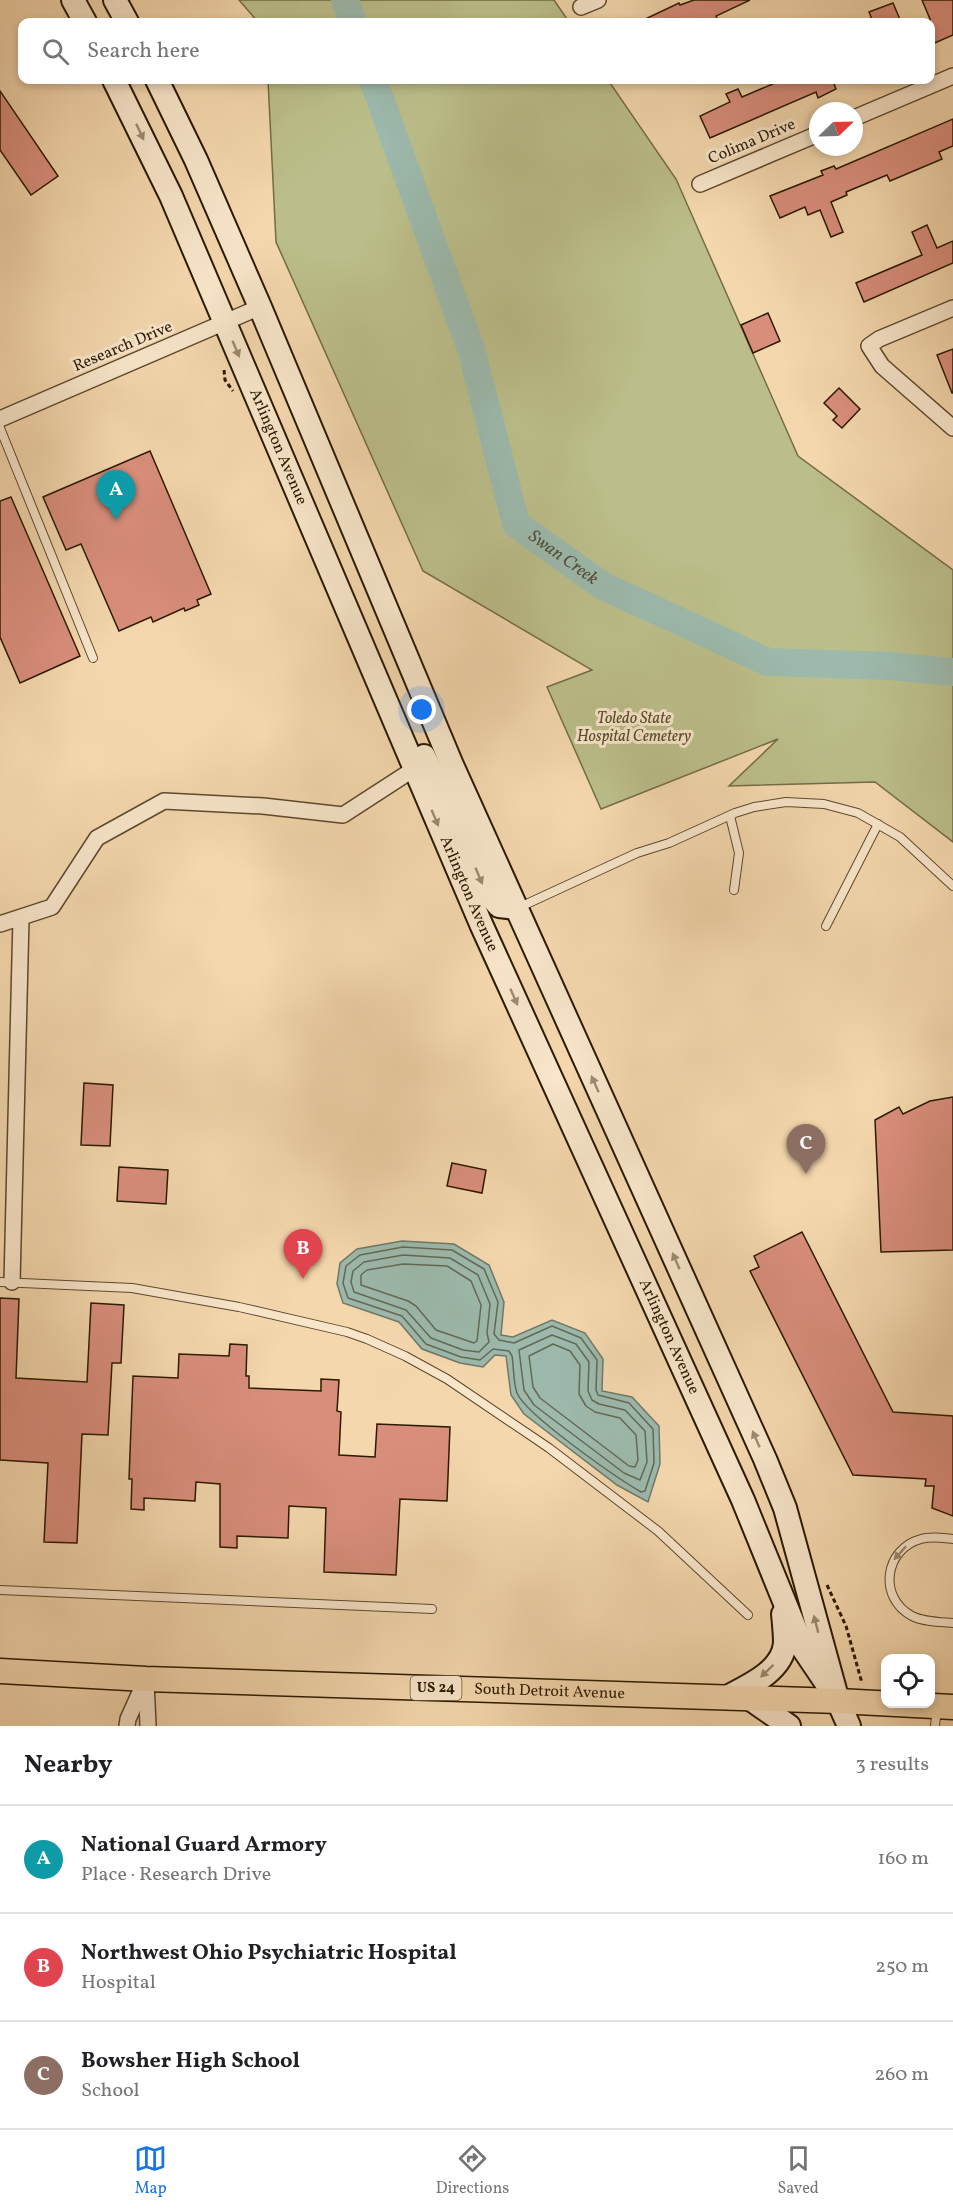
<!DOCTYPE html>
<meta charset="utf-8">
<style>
:root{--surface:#fff;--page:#f6f6f6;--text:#202124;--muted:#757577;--line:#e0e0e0;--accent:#1a73e8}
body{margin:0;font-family:Vollkorn,serif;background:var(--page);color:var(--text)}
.controls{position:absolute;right:18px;bottom:18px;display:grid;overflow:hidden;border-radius:12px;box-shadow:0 3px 9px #0003}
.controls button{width:54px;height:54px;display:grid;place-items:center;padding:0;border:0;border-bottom:2px solid var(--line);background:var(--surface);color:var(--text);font:30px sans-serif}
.compass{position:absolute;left:809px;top:102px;width:54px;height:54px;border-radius:50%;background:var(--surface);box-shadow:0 3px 9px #0003;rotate:67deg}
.you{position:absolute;left:422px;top:710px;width:21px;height:21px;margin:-15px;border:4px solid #fff;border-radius:50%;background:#1a73e8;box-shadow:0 0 0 9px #1a73e833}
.badge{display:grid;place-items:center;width:39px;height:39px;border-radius:50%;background:var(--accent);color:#fff;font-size:20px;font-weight:700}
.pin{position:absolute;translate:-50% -50px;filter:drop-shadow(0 2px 3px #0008)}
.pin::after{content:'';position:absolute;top:32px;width:21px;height:18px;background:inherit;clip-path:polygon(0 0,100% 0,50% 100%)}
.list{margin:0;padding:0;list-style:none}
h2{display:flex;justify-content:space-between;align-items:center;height:78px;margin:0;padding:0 24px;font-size:26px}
h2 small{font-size:20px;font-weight:400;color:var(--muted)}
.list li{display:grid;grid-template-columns:39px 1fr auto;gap:18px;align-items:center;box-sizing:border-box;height:108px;padding:0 24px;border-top:2px solid var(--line)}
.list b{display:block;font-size:22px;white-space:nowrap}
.list p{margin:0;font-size:20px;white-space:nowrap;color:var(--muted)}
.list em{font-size:20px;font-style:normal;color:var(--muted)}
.icon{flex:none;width:33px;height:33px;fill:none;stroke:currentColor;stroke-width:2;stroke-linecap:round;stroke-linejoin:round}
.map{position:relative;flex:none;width:953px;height:1726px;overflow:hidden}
.search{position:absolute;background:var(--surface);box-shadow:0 3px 9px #0003;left:18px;right:18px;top:18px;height:66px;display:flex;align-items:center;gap:15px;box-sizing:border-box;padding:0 21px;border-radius:12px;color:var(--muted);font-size:22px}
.sheet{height:402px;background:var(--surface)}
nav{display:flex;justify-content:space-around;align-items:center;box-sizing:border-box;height:84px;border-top:2px solid var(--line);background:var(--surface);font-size:16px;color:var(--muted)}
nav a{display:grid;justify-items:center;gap:3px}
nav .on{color:var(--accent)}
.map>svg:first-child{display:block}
.green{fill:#bbbe8a;stroke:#736c46;stroke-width:1.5}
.water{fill:#9cb9ac;stroke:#6f7968;stroke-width:1.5}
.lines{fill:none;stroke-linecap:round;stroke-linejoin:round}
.shore{stroke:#646956;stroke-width:1.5}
.river{stroke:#9cb9ac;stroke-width:28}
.building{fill:#d98e7c;stroke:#2b1901;stroke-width:1.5}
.lane-casing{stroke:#5d482c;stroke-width:10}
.street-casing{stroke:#5d482c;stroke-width:18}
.secondary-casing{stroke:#2b1901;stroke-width:26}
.primary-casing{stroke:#2b1901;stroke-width:27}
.path{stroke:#2b1901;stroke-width:3;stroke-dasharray:4.5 3;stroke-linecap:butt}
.lane{stroke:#f8e5ca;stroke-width:8}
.street{stroke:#f8e5ca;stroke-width:15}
.secondary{stroke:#f8e5ca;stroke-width:22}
.primary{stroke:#f4d7ad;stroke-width:24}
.oneway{fill:#9c8970}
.labels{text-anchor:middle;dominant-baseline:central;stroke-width:6;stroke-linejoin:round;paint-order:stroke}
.shield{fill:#f8e5ca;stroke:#68563d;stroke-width:1.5}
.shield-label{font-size:15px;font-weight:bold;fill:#2b1901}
.street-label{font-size:16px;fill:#2b1901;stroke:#f8e5ca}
.park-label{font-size:16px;font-style:italic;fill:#564b2a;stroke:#f8e5ca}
.water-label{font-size:18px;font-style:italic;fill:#53513d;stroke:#f8e5ca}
</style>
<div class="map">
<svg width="953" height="1726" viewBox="0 0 953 1726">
<rect width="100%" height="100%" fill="#f4d7ad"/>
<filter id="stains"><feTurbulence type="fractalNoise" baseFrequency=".00333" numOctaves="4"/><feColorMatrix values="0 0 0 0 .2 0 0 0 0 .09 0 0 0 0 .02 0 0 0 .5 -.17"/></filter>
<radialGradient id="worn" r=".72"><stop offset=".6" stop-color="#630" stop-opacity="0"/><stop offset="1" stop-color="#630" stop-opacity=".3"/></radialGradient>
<g class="green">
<path d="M239,0H554L569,22H258Z"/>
<path d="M268,80H608L676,179L798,456L953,570V842L875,782L729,786L778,739L601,809L547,687L592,670L423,571L276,242Z"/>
</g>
<path class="water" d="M402,1241L454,1244L489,1265L504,1302L501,1335L513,1337L552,1320L585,1333L603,1359L602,1391L632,1397L659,1426L660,1464L648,1502L617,1485L524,1414L511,1395L506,1356L495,1355L483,1367L460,1363L422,1349L399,1322L343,1303L337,1284L340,1263L357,1249Z"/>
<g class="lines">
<g class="shore">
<path d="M403,1247L452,1250L484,1269L498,1302L494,1334L499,1340L514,1343L552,1326L581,1338L597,1360L596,1390L598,1395L629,1403L653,1429L654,1463L645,1491L641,1492C617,1478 526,1415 517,1393C513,1382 514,1367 512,1356L509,1351L493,1349L480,1360L461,1357L426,1344L402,1316L348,1298L343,1283L346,1266L360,1255Z"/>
<path d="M403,1255L450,1258L478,1275L490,1304L487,1333L489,1342L479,1352L463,1350L431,1338L406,1310L354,1292L351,1282L353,1271L364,1262Z"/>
<path d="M403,1264L447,1266L471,1281L481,1305L477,1341L474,1343L436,1330L416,1306L408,1301L361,1285V1275L367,1270Z"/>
<path d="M552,1335L576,1344L589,1362L588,1391L592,1400L599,1404L625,1410L645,1431L647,1462L640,1480L624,1473L534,1405L524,1390L519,1350Z"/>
<path d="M553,1344L570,1351L580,1365L579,1394L586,1406L595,1412L620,1418L636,1435L638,1460L635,1467L629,1466L540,1398L533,1387L529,1356Z"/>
</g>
<g class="river">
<path d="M345,0L353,22"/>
<path id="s1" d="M373,80L471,349L516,524L603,586L768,662L890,666L953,672"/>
</g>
</g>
<g class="building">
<path d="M694,0H750L716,16L719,22H639L679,3L680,5Z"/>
<path d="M922,0H953V35L930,45V19Z"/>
<path d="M893,3L901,22H873L869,12Z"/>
<path d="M782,80H845L834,84L836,89L818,98L816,92L710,138L700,116L730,102L726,94L738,89L742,97Z"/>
<path d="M0,91L58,176L31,195L0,150Z"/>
<path d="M953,119V146L939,152L942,159L890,181L887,175L846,192L847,195L831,202L843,232L831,237L820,210L808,215L805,207L780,218L770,196L823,175L821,171L834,166L836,169Z"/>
<path d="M927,225L937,248L953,241V263L864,302L856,283L922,255L912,232Z"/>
<path d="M768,313L780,341L753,353L741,325Z"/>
<path d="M953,349V393H952L937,355Z"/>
<path d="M839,388L860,409L842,428L833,420L837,416L824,403Z"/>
<path d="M150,451L211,594L197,600L199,605L185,611L184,608L153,622L151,617L119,631L81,544L66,550L43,497Z"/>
<path d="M11,497L80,656L20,683L0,637V501Z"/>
<path d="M84,1083L113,1085L110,1146L81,1145Z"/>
<path d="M953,1097V1250L881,1252L875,1120L899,1107L903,1114L930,1101Z"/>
<path d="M452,1163L486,1170L482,1193L447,1186Z"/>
<path d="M119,1167L168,1170L166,1204L117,1201Z"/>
<path d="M802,1232L893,1412L953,1416V1516L932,1508L934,1486H925L926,1479L853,1475L750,1271L759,1267L754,1256Z"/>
<path d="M0,1298L19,1299L16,1378L87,1382L91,1303L124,1305L121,1363H112L108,1435L82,1434L77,1543L44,1542L48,1463L0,1460Z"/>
<path d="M230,1344L247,1345L246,1376H249V1388L321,1391V1379L339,1380L337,1411L341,1412L339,1455L375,1457L377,1424L450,1427L447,1501L400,1499L396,1575L324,1572L326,1508L289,1506L288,1538L237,1536V1548L220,1547V1484L196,1482L195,1501L144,1498V1510L131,1509L132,1479H129L133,1376L178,1378L179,1354L229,1356Z"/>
</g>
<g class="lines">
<g class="lane-casing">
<g id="lane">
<path d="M0,428L93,658"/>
<path d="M730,816L739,853L734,890"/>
<path d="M520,907L637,853L669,843L735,813L754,807L786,802L824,804L858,813L900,837L953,886"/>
<path d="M826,926L878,824"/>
<path d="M0,1282L132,1288L239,1307L347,1332L367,1339L405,1356L447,1379L549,1448L658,1531L748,1615"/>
<path d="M953,1539C943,1538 931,1536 921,1539C884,1549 878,1598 912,1616C924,1622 940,1622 953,1623"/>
<path d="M0,1590L432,1609"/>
<path d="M935,1726L937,1708"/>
</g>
</g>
<g class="street-casing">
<g id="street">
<path d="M581,7L598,0"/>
<path d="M854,118L953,76"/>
<path d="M700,184L818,134"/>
<path d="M953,308L879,339L869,346L882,366L953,428"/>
<path d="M0,419L260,307"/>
<path d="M0,924L52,907L97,838L164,801L263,806L343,815L414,769"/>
<path d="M12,1282L21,918"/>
<path d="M146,1682L148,1726"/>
<path d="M127,1726L128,1719L146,1679"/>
</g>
</g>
<g class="secondary-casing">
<g id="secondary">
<path d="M73,0L85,22"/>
<path d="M115,0L127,22"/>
<path id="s2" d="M114,80L171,196L481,924L743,1500L804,1650L827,1684"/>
<path d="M157,80L196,160L260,307L452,765L765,1459L785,1508L838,1701L849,1726"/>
<path d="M424,756L454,817L485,890L499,906L516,908"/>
<path d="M727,1697C748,1686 783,1671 785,1643C785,1634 784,1624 783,1614"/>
<path d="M749,1698L789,1726"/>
</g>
</g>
<g class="primary-casing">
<g id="primary">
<path id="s3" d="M0,1671L146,1679L838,1701L953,1707"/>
</g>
</g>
<g class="path">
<path d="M224,370L225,380L233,391"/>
<path d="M827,1585L846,1626L862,1683"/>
</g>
<use href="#lane" class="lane"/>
<use href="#street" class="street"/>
<use href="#secondary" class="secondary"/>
<use href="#primary" class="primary"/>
</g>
<defs><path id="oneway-solid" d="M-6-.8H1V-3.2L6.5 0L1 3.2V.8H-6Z" transform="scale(1.5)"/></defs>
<g class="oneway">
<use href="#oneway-solid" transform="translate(140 132) rotate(65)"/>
<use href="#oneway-solid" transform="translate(236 349) rotate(67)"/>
<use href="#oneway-solid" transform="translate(435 818) rotate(67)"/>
<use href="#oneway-solid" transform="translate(479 876) rotate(67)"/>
<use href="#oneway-solid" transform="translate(514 997) rotate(66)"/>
<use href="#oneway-solid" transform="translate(595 1084) rotate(-114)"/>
<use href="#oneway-solid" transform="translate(676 1261) rotate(-114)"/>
<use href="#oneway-solid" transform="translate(756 1439) rotate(-114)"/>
<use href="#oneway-solid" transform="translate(900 1553) rotate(132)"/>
<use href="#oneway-solid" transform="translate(816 1624) rotate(-105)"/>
<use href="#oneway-solid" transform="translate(767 1671) rotate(136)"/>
</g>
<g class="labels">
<rect class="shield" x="410.5" y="1676" width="51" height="24" rx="4.5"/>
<g class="shield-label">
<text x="436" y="1688">US 24</text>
</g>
<g class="street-label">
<text transform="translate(752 142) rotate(-23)">Colima Drive</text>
<text transform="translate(123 347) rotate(-23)">Research Drive</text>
<text stroke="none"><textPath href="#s2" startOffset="402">Arlington Avenue</textPath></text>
<text stroke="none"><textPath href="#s2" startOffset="888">Arlington Avenue</textPath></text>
<text stroke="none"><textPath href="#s2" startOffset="1374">Arlington Avenue</textPath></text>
<text stroke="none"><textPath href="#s3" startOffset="550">South Detroit Avenue</textPath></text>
</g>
<g class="park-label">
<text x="634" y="719">Toledo State<tspan x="634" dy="18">Hospital Cemetery</tspan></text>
</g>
<g class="water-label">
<text stroke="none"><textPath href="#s1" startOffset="525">Swan Creek</textPath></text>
</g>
</g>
<rect width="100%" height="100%" filter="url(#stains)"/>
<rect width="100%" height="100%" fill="url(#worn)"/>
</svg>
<div class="controls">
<button><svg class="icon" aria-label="locate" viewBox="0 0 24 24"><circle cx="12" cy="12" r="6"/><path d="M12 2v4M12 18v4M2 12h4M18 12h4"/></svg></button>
</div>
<svg class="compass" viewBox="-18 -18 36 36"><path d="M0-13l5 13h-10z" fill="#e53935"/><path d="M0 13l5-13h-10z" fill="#757577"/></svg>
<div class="you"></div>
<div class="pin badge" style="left:116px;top:520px;background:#0f9aa8">A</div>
<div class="pin badge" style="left:303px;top:1279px;background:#e0444e">B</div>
<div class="pin badge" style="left:806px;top:1174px;background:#8d6e63">C</div>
<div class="search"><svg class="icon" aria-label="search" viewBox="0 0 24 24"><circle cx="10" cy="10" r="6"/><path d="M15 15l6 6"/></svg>Search here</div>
</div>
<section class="sheet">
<h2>Nearby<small>3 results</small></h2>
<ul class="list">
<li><span class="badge" style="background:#0f9aa8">A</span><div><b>National Guard Armory</b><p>Place · Research Drive</p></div><em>160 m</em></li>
<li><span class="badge" style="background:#e0444e">B</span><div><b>Northwest Ohio Psychiatric Hospital</b><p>Hospital</p></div><em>250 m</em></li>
<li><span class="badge" style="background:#8d6e63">C</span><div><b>Bowsher High School</b><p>School</p></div><em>260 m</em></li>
</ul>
</section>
<nav>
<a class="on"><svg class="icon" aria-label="map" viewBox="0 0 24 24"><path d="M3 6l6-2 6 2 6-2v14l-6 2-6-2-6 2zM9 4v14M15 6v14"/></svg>Map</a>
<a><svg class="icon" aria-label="directions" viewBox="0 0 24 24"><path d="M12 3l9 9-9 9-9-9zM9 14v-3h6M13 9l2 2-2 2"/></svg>Directions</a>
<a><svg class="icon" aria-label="saved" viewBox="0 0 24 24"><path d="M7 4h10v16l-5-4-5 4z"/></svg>Saved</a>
</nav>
